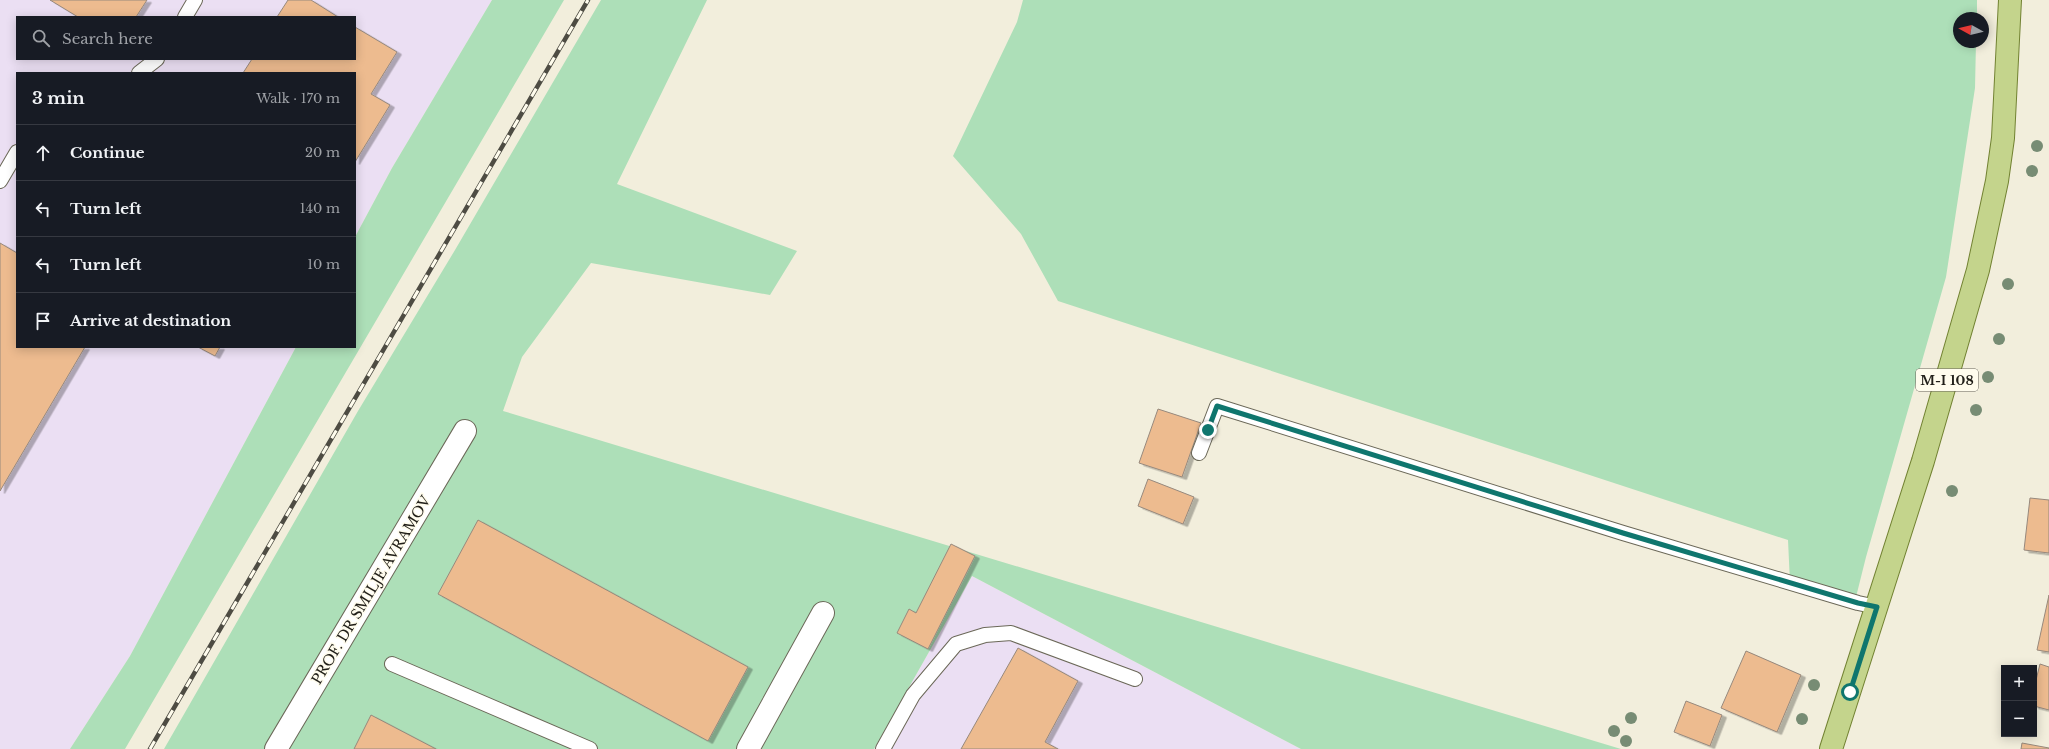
<!DOCTYPE html>
<meta charset="utf-8">
<style>
:root{--surface:#171b24;--page:#20242c;--text:#f1f3f6;--muted:#9ea1a6;--line:#363941}
body{margin:0;font-family:"Libre Baskerville",serif;background:var(--page);color:var(--text)}
.controls{position:absolute;right:12px;bottom:12px;display:grid;overflow:hidden;border-radius:0px;box-shadow:0 2px 10px #0003}
.controls button{width:36px;height:36px;display:grid;place-items:center;padding:0;border:0;border-bottom:1px solid var(--line);background:var(--surface);color:var(--text);font:20px sans-serif}
.compass{position:absolute;left:1953px;top:12px;width:36px;height:36px;border-radius:50%;background:var(--surface);box-shadow:0 2px 10px #0003;rotate:278deg}
.stop{position:absolute;width:12px;height:12px;margin:-9px;border:3px solid #0f766e;border-radius:50%;background:#fff}
.stop.end{background:#0f766e;border-color:#fff;box-shadow:0 1px 4px #0008}
.list{margin:0;padding:0;list-style:none}
h2{display:flex;justify-content:space-between;align-items:center;height:52px;margin:0;padding:0 16px;font-size:17px}
h2 small{font-size:13px;font-weight:400;color:var(--muted)}
.list li{display:grid;grid-template-columns:26px 1fr auto;gap:12px;align-items:center;box-sizing:border-box;height:56px;padding:0 16px;border-top:1px solid var(--line)}
.list b{display:block;font-size:15px;white-space:nowrap}
.list em{font-size:13px;font-style:normal;color:var(--muted)}
.icon{flex:none;width:22px;height:22px;fill:none;stroke:currentColor;stroke-width:2;stroke-linecap:round;stroke-linejoin:round}
.map{position:relative;flex:none;width:2049px;height:749px;overflow:hidden}
.search{position:absolute;background:var(--surface);box-shadow:0 2px 10px #0003;left:16px;top:16px;width:340px;height:44px;display:flex;align-items:center;gap:10px;box-sizing:border-box;padding:0 14px;border-radius:0px;color:var(--muted);font-size:15px}
.panel{position:absolute;background:var(--surface);box-shadow:0 2px 10px #0003;left:16px;top:72px;width:340px;height:276px;border-radius:0px}
.map>svg:first-child{display:block}
.industrial{fill:#ebdff3;fill-rule:evenodd}
.green{fill:#addfb8}
.building{fill:#edbb8f;stroke:#97897d;filter:url(#shadow)}
.lines{fill:none;stroke-linecap:round;stroke-linejoin:round}
.lane-casing{stroke:#6b6858;stroke-width:16}
.street-casing{stroke:#6b6858;stroke-width:24}
.primary-casing{stroke:#728232;stroke-width:24}
.lane{stroke:#fff;stroke-width:14}
.street{stroke:#fff;stroke-width:22}
.primary{stroke:#c4d48c;stroke-width:22}
.rail-casing{stroke:#4e4c43;stroke-width:4.5}
.rail{stroke:#fffced;stroke-width:3;stroke-dasharray:9;stroke-linecap:butt}
.tree{fill:#778c74}
.route{stroke:#0f766e;stroke-width:5}
.labels{text-anchor:middle;dominant-baseline:central;stroke-width:3;stroke-linejoin:round;paint-order:stroke}
.shield{fill:#fffced;stroke:#646159;stroke-width:1}
.shield-label{font-size:13px;font-weight:bold;fill:#211f19}
.street-label{font-size:14px;fill:#211f19;stroke:#fffced}
</style>
<div class="map">
<svg width="2049" height="749" viewBox="0 0 2049 749">
<defs>
<filter id="shadow"><feDropShadow dx="4.5" dy="2.5" stdDeviation="0" flood-color="#0004"/></filter>
</defs>
<rect width="100%" height="100%" fill="#f2eedc"/>
<g class="industrial">
<path d="M0,0H492L392,168L355,237V73H17V347H296L130,656L70,749H0ZM17,17H355V59H17Z"/>
<path d="M972,576L1301,749H874Z"/>
</g>
<g class="green">
<path d="M492,0H564L125,749H70L130,656L296,347H355V237L392,168Z"/>
<path d="M601,0H707L617,184L797,251L770,295L591,263L522,357L503,411L1621,749H1301L972,576L874,749H164L358,411L455,250Z"/>
<path d="M1023,0H1977V18H1959V42H1976L1975,88L1946,277L1866,557L1855,601L1790,583L1788,540L1058,301L1021,234L953,156L1017,22Z"/>
</g>
<g class="building">
<path d="M50,0H147L136,17H78Z"/>
<path d="M288,0H311L338,17H277Z"/>
<path d="M355,27L397,52L371,94L390,105L355,162V73H243L252,59H355Z"/>
<path d="M0,243L17,253V347H85L0,491Z"/>
<path d="M198,347H220L215,356Z"/>
<path d="M1158,409L1201,423L1182,477L1139,463Z"/>
<path d="M1148,479L1194,497L1183,524L1138,506Z"/>
<path d="M2030,498L2049,500V553L2024,550Z"/>
<path d="M478,520L748,667L708,741L438,594Z"/>
<path d="M951,544L975,556L928,649L897,633L909,609L916,613Z"/>
<path d="M2049,595V652L2037,650Z"/>
<path d="M1018,648L1078,681L1045,742L1058,749H961Z"/>
<path d="M1746,651L1801,675L1777,732L1721,708Z"/>
<path d="M2040,664L2049,667V710L2034,706V688Z"/>
<path d="M1686,701L1722,715L1710,746L1674,732Z"/>
<path d="M371,715L436,749H354Z"/>
<path d="M2022,743L2049,748V749H2021Z"/>
</g>
<g class="lines">
<g class="lane-casing">
<g id="lane">
<path d="M185,17L195,0"/>
<path d="M139,73L157,59"/>
<path d="M0,181L17,152"/>
<path d="M1199,453L1217,406L1623,533L1858,603L1877,607"/>
<path d="M392,664L590,749"/>
<path d="M883,749L913,695L956,644L985,635L1011,633L1135,679"/>
</g>
</g>
<g class="street-casing">
<g id="street">
<path d="M276,749L465,431"/>
<path d="M748,749L823,613"/>
</g>
</g>
<g class="primary-casing">
<path id="primary" d="M1831,749L1923,461L1978,270L1997,181L2003,138L2010,0"/>
</g>
<use href="#lane" class="lane"/>
<use href="#street" class="street"/>
<use href="#primary" class="primary"/>
<g class="rail-casing">
<path id="rail" d="M150,749L588,0"/>
</g>
<use href="#rail" class="rail"/>
</g>
<g class="tree">
<circle cx="2037" cy="146" r="6"/>
<circle cx="2032" cy="171" r="6"/>
<circle cx="2008" cy="284" r="6"/>
<circle cx="1999" cy="339" r="6"/>
<circle cx="1988" cy="377" r="6"/>
<circle cx="1976" cy="410" r="6"/>
<circle cx="1952" cy="491" r="6"/>
<circle cx="1814" cy="685" r="6"/>
<circle cx="1631" cy="718" r="6"/>
<circle cx="1802" cy="719" r="6"/>
<circle cx="1614" cy="731" r="6"/>
<circle cx="1626" cy="741" r="6"/>
</g>
<g class="lines">
<path class="route" d="M1208,430L1217,406L1623,533L1858,603L1877,607L1850,692"/>
</g>
<g class="labels">
<rect class="shield" x="1916" y="369" width="62" height="22" rx="3"/>
<g class="shield-label">
<text x="1947" y="380">M-I 108</text>
</g>
<g class="street-label">
<text transform="translate(371 590) rotate(-59)">PROF. DR SMILJE AVRAMOV</text>
</g>
</g>
</svg>
<div class="controls">
<button>+</button>
<button>−</button>
</div>
<svg class="compass" viewBox="-18 -18 36 36"><path d="M0-13l5 13h-10z" fill="#e53935"/><path d="M0 13l5-13h-10z" fill="#9ea1a6"/></svg>
<div class="stop" style="left:1850px;top:692px"></div>
<div class="stop end" style="left:1208px;top:430px"></div>
<div class="search"><svg class="icon" aria-label="search" viewBox="0 0 24 24"><circle cx="10" cy="10" r="6"/><path d="M15 15l6 6"/></svg>Search here</div>
<section class="panel">
<h2>3 min<small>Walk · 170 m</small></h2>
<ul class="list">
<li><svg class="icon" aria-label="ahead" viewBox="0 0 24 24"><path d="M12 20V5M6 11l6-6 6 6"/></svg><div><b>Continue</b></div><em>20 m</em></li>
<li><svg class="icon" aria-label="left" viewBox="0 0 24 24"><path d="M17 20v-9H6M10 6l-5 5 5 5"/></svg><div><b>Turn left</b></div><em>140 m</em></li>
<li><svg class="icon" aria-label="left" viewBox="0 0 24 24"><path d="M17 20v-9H6M10 6l-5 5 5 5"/></svg><div><b>Turn left</b></div><em>10 m</em></li>
<li><svg class="icon" aria-label="arrive" viewBox="0 0 24 24"><path d="M6 21V4h12l-3 4 3 4H6"/></svg><div><b>Arrive at destination</b></div></li>
</ul>
</section>
</div>
